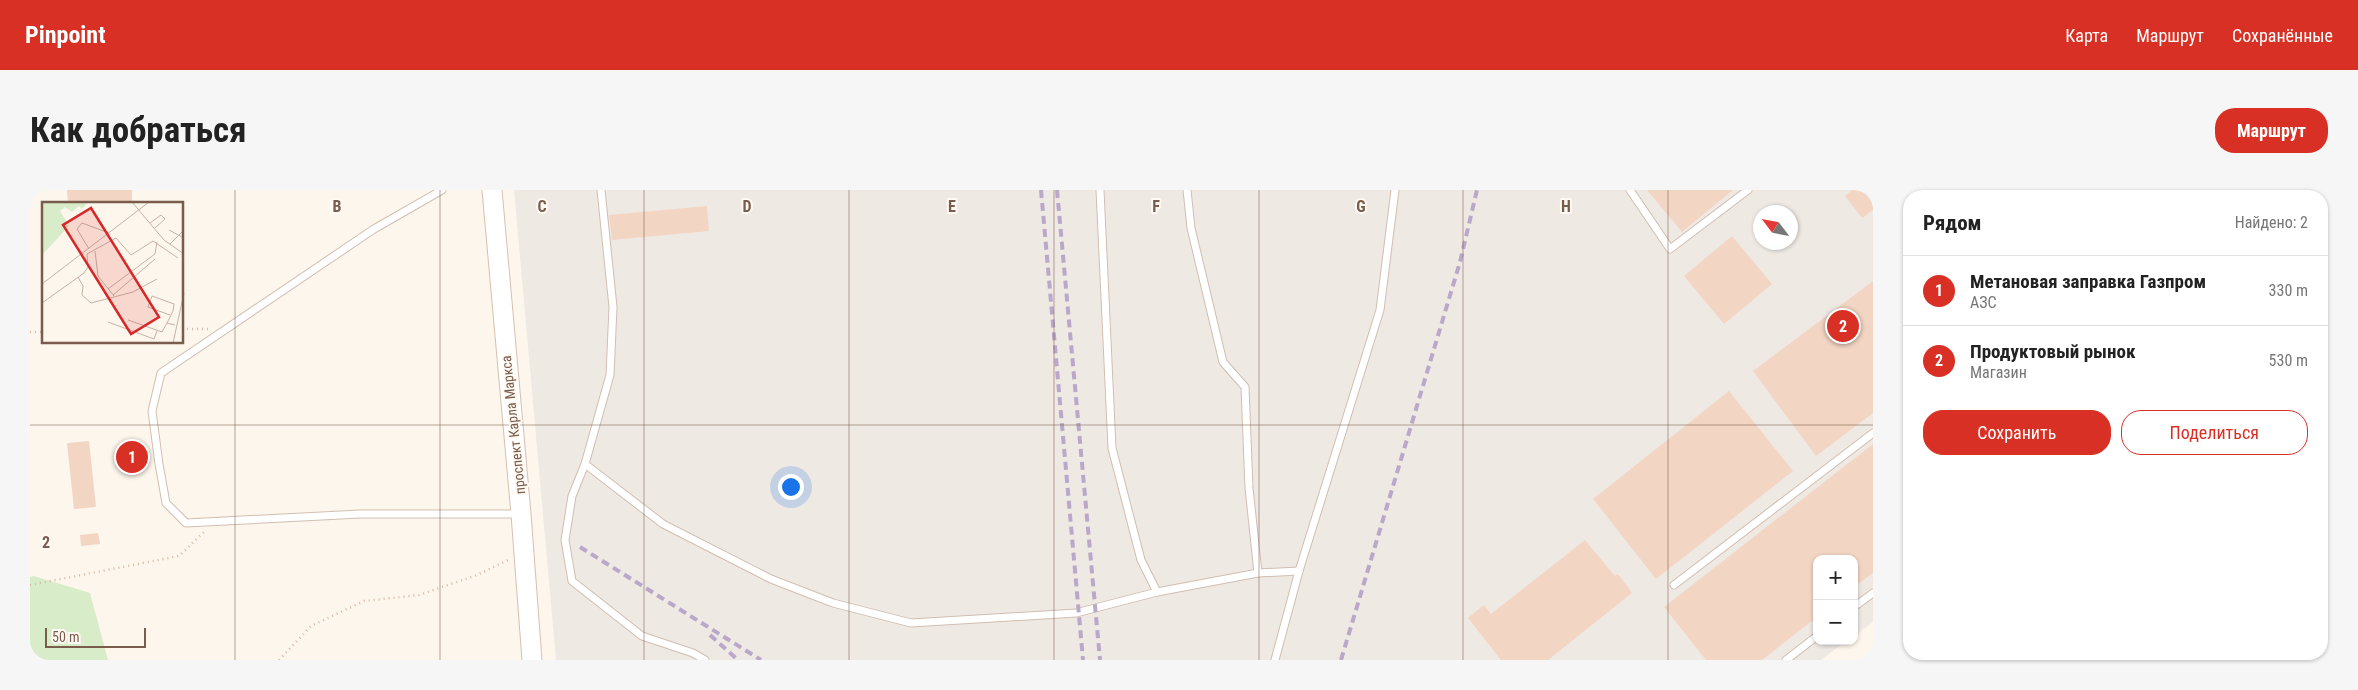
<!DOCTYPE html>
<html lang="ru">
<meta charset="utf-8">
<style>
:root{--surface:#fff;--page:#f6f6f6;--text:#222;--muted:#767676;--line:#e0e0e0;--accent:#d93025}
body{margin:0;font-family:"Roboto Condensed",sans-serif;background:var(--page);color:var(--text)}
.controls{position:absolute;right:15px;bottom:15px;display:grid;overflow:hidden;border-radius:10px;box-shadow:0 1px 4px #0004}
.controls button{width:45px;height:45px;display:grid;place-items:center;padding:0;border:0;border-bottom:1px solid var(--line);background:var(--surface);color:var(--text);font:25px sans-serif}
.compass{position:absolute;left:1723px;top:15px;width:45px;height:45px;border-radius:50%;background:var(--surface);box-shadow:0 1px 4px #0004;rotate:302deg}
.scale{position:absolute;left:15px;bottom:12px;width:101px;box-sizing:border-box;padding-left:5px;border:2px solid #7a5c4d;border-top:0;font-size:14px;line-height:18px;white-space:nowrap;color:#7a5c4d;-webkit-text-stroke:4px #fffaf3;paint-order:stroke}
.you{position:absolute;left:760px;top:296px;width:18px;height:18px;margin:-12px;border:4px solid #fff;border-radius:50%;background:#1a73e8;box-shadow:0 0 0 8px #1a73e833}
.badge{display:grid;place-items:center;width:32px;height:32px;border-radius:50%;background:var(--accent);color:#fff;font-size:16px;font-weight:700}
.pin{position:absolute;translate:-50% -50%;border:2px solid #fff;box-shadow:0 1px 5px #0006}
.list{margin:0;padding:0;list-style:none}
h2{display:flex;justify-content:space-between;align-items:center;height:65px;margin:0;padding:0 20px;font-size:21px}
h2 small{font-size:16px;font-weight:400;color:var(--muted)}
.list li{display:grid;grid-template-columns:32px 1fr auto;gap:15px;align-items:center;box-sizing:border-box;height:70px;padding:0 20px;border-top:1px solid var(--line)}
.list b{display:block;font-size:19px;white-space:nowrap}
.list p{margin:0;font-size:16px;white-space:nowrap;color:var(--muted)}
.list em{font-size:16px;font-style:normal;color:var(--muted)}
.actions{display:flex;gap:10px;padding:15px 20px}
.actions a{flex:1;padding:11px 0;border:1px solid var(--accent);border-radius:20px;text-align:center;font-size:18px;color:var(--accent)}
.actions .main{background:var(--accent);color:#fff}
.map{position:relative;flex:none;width:1843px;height:470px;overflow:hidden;border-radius:20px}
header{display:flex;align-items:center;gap:30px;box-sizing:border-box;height:70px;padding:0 25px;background:var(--accent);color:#fff}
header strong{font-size:24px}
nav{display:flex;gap:28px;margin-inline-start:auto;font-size:18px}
.intro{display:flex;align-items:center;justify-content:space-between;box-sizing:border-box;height:120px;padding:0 30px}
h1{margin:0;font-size:35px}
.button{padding:12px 22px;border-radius:20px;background:var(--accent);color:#fff;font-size:18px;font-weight:700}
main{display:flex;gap:30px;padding:0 30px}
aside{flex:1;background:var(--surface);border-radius:20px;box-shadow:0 1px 4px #0004}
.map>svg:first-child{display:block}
.industrial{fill:#efe9e4;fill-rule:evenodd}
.green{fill:#d8ecc9}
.building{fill:#f3d5c3}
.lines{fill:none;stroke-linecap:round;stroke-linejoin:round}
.service-casing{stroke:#d1beb0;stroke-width:9}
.secondary-casing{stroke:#d6c0b0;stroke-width:21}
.path{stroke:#d9b8a5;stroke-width:2.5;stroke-dasharray:1 4;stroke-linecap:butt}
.service{stroke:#fff;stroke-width:7}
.secondary{stroke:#fff;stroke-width:19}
.rail{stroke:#b9a8c9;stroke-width:4;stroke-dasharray:8 5;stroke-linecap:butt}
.grid{fill:none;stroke:#7a5c4d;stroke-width:1;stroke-opacity:0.55}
.labels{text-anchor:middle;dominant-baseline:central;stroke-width:4;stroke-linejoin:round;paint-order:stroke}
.street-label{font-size:14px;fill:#7a5c4d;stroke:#fffaf3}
.inset-road{fill:none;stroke:#c5b3a7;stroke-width:1}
.view{fill:#d62828;fill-opacity:0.15;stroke:#d62828;stroke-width:2.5}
.inset-edge{fill:none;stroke:#7a5c4d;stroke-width:2.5}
.grid-label{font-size:16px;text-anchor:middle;font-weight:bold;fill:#7a5c4d;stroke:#fffaf3;stroke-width:4;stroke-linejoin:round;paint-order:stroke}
</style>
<header>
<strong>Pinpoint</strong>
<nav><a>Карта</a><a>Маршрут</a><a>Сохранённые</a></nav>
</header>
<div class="intro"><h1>Как добраться</h1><a class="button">Маршрут</a></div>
<main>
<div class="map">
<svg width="1843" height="470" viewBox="0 0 1843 470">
<rect width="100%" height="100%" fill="#fdf6ec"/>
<path class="industrial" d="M484,0H1843V432L1824,446V369H1787V451H1816L1791,470H526ZM1730,22H1760V52H1730Z"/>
<path class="green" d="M4,386L60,403L78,470H0V387Z"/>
<g class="building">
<path d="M37,0H102V14H38Z"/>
<path d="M1617,0H1703L1652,42Z"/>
<path d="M1822,0H1843V20L1832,28L1815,6Z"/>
<path d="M677,16L679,41L582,50L579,25Z"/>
<path d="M1702,46L1742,94L1694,134L1654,86Z"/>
<path d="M1843,91V223L1786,266L1723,181Z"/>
<path d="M1699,201L1763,281L1626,389L1563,309Z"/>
<path d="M59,251L66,317L44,319L37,253Z"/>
<path d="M1843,254V383L1824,397V369H1787V427L1732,470H1676L1634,417Z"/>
<path d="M68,343L70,354L51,356L50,345Z"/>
<path d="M1555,350L1585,386L1588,384L1602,403L1518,470H1471L1438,428L1454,415L1461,424Z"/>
</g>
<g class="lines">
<g class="service-casing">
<g id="service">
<path d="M412,0L344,39L131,183L122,221L129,274L136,313L156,333L330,324H491"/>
<path d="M571,0L583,117L580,185L555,274L542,306L535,350L542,391L612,446L663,463L675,470"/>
<path d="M1070,0L1082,258L1111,370L1127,402"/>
<path d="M1157,0L1161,38L1193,172L1215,197L1219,298L1228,383"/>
<path d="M1600,0L1640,59L1718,0"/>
<path d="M555,274L633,334L741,389L803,413L881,433L1046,423L1127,402L1228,383L1269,381"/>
<path d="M1644,395L1843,243"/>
<path d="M1824,417L1843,403"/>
<path d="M1245,470L1269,381L1350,120L1365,0"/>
<path d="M1756,470L1787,446"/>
</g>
</g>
<g class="secondary-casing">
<path id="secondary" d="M462,0L491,324L502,470"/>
</g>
<g class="path">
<path d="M152,139H178"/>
<path d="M0,142H14"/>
<path d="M0,395L149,366L174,342"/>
<path d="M249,470L281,436L334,411L389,405L447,385L478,370"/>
</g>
<use href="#service" class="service"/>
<use href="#secondary" class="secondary"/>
<g class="rail">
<path d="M1011,0L1053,470"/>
<path d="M1027,0L1070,470"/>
<path d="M550,357L731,470"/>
<path d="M680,445L708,470"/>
<path d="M1311,470L1430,72L1447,0"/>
</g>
</g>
<path class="grid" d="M205,0V470M410,0V470M614,0V470M819,0V470M1024,0V470M1229,0V470M1433,0V470M1638,0V470M0,235H1843"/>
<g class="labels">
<g class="street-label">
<text transform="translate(483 235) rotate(-96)">проспект Карла Маркса</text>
</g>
</g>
<g transform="translate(12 12)">
<rect width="141" height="141" fill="#fdf6ec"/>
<path d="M0,0H46L40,7L37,4L30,10L23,5L18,9L27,24L0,53Z" fill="#d8ecc9"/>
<path class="inset-road" d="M90,0L122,38L142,52M108,21L119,13L123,17L113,26M127,28L142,36M128,42L142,28M47,47L35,27L40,21L67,31M53,49L56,74L72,94M36,75L41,84L40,93L49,101L91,90L115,77M0,82L107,0M66,87L113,52L115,40M71,93L113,57M0,101L42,71L46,65L45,52L74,36L89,53L111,39L136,56M128,113L106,105L110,94L132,102L131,109L125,121L133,123M86,118L120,130L125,121M66,120L112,137L115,129M131,141L142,91"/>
<path class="view" d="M49,6L117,115L89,132L21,23Z"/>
<rect width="141" height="141" class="inset-edge"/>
</g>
<g class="grid-label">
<text x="307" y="22">B</text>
<text x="512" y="22">C</text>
<text x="717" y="22">D</text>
<text x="922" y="22">E</text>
<text x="1126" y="22">F</text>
<text x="1331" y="22">G</text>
<text x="1536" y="22">H</text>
<text x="16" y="358">2</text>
</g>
</svg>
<div class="controls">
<button>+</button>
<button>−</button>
</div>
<svg class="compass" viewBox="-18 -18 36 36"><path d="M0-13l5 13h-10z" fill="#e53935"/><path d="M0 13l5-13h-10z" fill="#767676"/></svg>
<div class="scale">50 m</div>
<div class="you"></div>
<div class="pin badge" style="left:102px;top:267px">1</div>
<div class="pin badge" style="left:1813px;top:136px">2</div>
</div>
<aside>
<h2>Рядом<small>Найдено: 2</small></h2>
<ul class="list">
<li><span class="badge">1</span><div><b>Метановая заправка Газпром</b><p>АЗС</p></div><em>330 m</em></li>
<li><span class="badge">2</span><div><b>Продуктовый рынок</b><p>Магазин</p></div><em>530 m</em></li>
</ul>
<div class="actions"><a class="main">Сохранить</a><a>Поделиться</a></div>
</aside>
</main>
